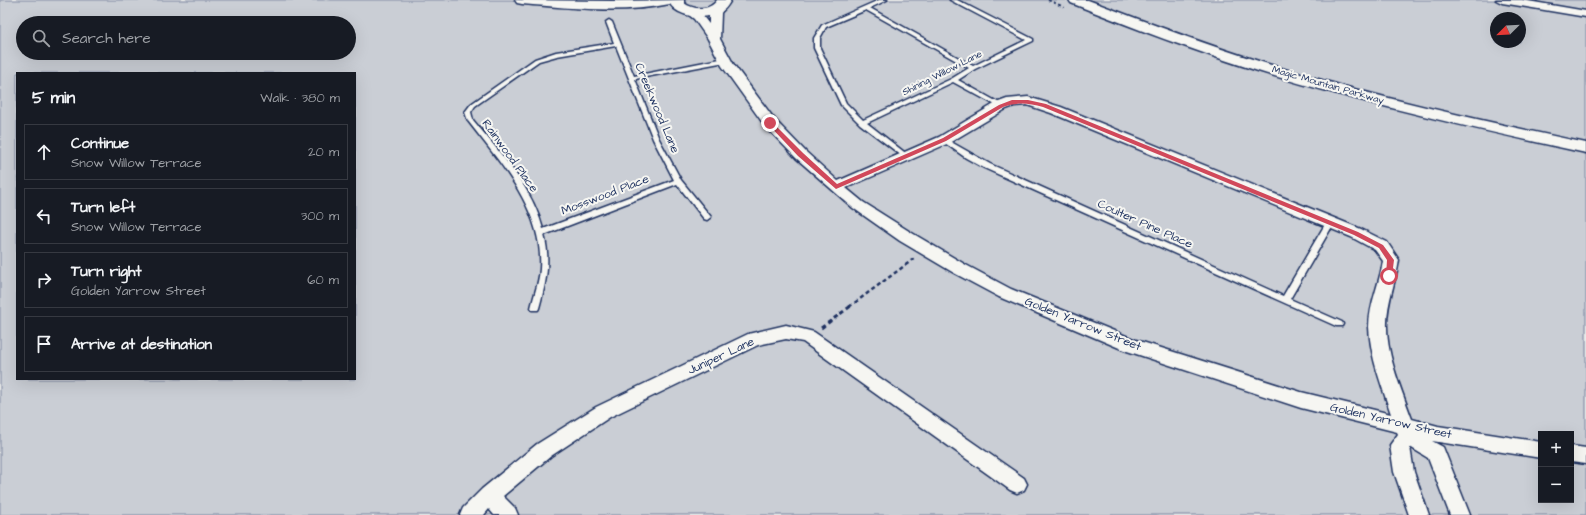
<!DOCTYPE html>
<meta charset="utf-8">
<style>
:root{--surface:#171b24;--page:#20242c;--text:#f1f3f6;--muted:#9ea1a6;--line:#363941}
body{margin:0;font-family:"Architects Daughter",sans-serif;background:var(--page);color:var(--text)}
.controls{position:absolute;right:12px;bottom:12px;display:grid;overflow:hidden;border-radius:0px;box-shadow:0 4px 16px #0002}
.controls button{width:36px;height:36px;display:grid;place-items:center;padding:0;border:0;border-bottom:1px solid var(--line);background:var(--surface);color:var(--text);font:20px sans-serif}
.compass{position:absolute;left:1490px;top:12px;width:36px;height:36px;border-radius:50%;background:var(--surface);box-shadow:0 4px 16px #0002;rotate:246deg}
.stop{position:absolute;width:12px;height:12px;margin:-9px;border:3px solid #d1495b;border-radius:50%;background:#fff}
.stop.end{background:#d1495b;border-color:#fff;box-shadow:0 1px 4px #0008}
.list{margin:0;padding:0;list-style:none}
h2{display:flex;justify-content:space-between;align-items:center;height:52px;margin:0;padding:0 16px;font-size:17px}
h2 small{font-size:13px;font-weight:400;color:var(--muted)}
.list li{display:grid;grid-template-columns:26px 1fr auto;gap:12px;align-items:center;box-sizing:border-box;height:56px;margin:0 8px 8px;padding:0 8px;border:1px solid var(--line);border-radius:0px}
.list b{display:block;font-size:15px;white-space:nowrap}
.list p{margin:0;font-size:13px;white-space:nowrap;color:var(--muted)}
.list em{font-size:13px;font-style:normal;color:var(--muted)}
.icon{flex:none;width:22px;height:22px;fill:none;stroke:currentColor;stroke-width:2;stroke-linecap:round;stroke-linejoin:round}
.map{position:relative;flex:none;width:1586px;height:515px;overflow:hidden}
.search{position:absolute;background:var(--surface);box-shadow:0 4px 16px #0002;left:16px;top:16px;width:340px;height:44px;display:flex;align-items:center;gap:10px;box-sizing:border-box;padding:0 14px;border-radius:22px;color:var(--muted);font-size:15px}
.panel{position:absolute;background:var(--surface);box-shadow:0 4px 16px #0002;left:16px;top:72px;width:340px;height:308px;border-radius:0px}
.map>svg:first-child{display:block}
.green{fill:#caced5;stroke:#727e9a;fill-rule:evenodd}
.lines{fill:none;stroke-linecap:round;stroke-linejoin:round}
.service-casing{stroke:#1b2f5e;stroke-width:3}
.minor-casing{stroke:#1b2f5e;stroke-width:3}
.tertiary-casing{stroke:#1b2f5e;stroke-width:3}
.path-far2{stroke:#1b2f5e;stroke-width:2;stroke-dasharray:3 2.5;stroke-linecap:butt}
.path-far1{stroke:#1b2f5e;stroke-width:2.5;stroke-dasharray:4 3;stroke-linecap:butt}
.path{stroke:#1b2f5e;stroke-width:3;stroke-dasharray:4.5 3.5;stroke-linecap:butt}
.service{fill:#f6f6f2;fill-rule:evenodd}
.minor{fill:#f6f6f2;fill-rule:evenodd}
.tertiary{fill:#f6f6f2;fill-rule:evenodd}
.route{fill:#d1495b}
.labels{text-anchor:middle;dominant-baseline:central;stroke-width:4;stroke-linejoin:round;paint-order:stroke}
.far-street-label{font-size:10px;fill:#1b2f5e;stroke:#f6f6f2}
.street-label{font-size:12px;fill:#1b2f5e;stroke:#f6f6f2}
</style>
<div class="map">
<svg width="1586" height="515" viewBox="0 0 1586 515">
<rect width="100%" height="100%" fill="#e9eae9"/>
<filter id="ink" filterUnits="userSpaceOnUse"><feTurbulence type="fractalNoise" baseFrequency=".025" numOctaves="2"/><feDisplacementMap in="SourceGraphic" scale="8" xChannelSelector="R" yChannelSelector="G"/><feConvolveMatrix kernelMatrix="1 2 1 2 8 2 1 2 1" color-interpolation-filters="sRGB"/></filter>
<g filter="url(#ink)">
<path class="green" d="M0,0H1586V515H0ZM1496,18H1520V42H1496ZM23,23H349V53H23ZM17,73H355V379H17ZM1541,434H1571V500H1541Z"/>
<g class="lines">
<g class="service-casing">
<g id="service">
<path d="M879,0H887L870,8L973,66L1026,40L950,0H957L1033,39V41L975,69L958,80L1003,105V107H999L953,82L867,123L908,155L910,157L906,159L860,124L841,105L814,48V38L822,25ZM866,10L969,68L951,79L863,120L846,103L820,48V38L826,27Z"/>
<path d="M609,20L612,22L634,76L725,58L728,60L725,62L635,79L659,139L681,180L711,217L707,220L704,219L677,184L544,235C551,260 546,283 539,308L538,310H532L531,308C534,295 539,282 540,269C544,211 501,164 468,121L465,112L471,104L535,59L556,52L614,43L606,22ZM616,46L653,139L674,180L543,229C532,187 500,153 473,120L471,112L475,106L539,61L557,56Z"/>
<path d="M944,138L990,164L1283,296L1327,221H1333L1334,223L1290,299L1342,322L1343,324L1342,326H1336L984,168L966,158L942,141L941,140Z"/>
</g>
</g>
<g class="minor-casing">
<g id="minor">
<path d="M1496,0H1522L1586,11V17L1502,3Z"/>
<path d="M718,5L722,6L724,8L721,13L720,39L734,65L775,120L806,152L838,181L939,137L996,103L1007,99L1028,97L1061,107L1361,229L1387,242L1399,260C1396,282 1386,304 1387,327C1387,357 1402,391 1412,419L1438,426L1541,442V458L1432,441L1443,447L1470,515H1450L1428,458L1410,447L1414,472L1429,515H1409L1394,472L1390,445L1398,434L1397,432L1301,408L1124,350L999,297L954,273L900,241L853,208L796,158L765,126L722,66L708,39L694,19L685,12L687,10C697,7 703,16 709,24V13L714,6ZM1027,105L1051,113L1351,237L1375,250L1383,261C1380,283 1369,304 1369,327C1370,357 1382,386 1391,414L1301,392L1136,340L1011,289L966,265L912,233L863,202L846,188L949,143L1006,109L1014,106Z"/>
<path d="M786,325L814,332L1024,478L1027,484L1024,490L1017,493L1010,490L803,342L786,339L758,345L610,417L551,456L503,496L515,508L518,515H494L489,509L484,515H460L463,508L482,489L537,444L596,407L748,334Z"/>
<path d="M1571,446L1586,448V464L1571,462Z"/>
</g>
</g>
<g class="tertiary-casing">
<g id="tertiary">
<path d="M515,0L613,1L684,0V3C693,10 710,11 717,0H731C728,5 726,9 721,12C706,20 679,18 670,4C621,14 571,8 522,4L517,3Z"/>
<path d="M1069,0H1088C1148,23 1207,45 1268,64C1373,97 1479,120 1586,143V153C1476,129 1366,104 1258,71C1195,51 1133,28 1071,3Z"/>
</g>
</g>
<path class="path-far2" d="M1048,0L1064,7"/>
<path class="path-far1" d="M849,307L915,258"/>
<path class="path" d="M821,328L851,306"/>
<use href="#service" class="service"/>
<use href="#minor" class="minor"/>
<use href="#tertiary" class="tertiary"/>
</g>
</g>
<path class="route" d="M1012,100H1028L1046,104L1358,232L1383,245L1394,260L1392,276L1389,278L1386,276L1387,260L1379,248L1354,235L1043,107C1028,103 1017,102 1003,107L946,141L836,189L798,156L767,123L772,122L803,153L837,184L943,138L999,105Z"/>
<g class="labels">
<g class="far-street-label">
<text transform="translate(942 73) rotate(-27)">Shining Willow Lane</text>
<text transform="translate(1328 85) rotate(16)">Magic Mountain Parkway</text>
</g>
<g class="street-label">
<text transform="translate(657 108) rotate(67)">Creekwood Lane</text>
<text transform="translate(510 156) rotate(54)">Rainwood Place</text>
<text transform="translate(605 195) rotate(-21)">Mosswood Place</text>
<text transform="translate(1145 224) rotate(24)">Coulter Pine Place</text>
<text transform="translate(1083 324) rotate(22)">Golden Yarrow Street</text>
<text transform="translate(721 356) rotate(-25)">Juniper Lane</text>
<text transform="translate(1391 421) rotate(13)">Golden Yarrow Street</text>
</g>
</g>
</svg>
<div class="controls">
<button>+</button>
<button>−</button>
</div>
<svg class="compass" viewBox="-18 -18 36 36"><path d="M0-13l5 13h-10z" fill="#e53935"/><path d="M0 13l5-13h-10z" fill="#9ea1a6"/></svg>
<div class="stop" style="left:1389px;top:276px"></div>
<div class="stop end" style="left:770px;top:123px"></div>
<div class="search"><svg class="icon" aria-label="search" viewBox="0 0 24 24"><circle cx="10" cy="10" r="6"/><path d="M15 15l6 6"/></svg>Search here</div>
<section class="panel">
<h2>5 min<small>Walk · 380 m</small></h2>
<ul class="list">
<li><svg class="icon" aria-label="ahead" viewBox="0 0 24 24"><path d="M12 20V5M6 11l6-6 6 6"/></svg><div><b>Continue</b><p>Snow Willow Terrace</p></div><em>20 m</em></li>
<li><svg class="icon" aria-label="left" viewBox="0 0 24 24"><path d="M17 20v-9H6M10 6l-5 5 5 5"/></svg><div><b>Turn left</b><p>Snow Willow Terrace</p></div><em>300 m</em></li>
<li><svg class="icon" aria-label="right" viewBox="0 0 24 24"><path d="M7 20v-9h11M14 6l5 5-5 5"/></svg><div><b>Turn right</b><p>Golden Yarrow Street</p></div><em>60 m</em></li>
<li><svg class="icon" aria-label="arrive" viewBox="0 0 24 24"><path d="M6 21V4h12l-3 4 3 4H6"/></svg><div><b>Arrive at destination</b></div></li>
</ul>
</section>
</div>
